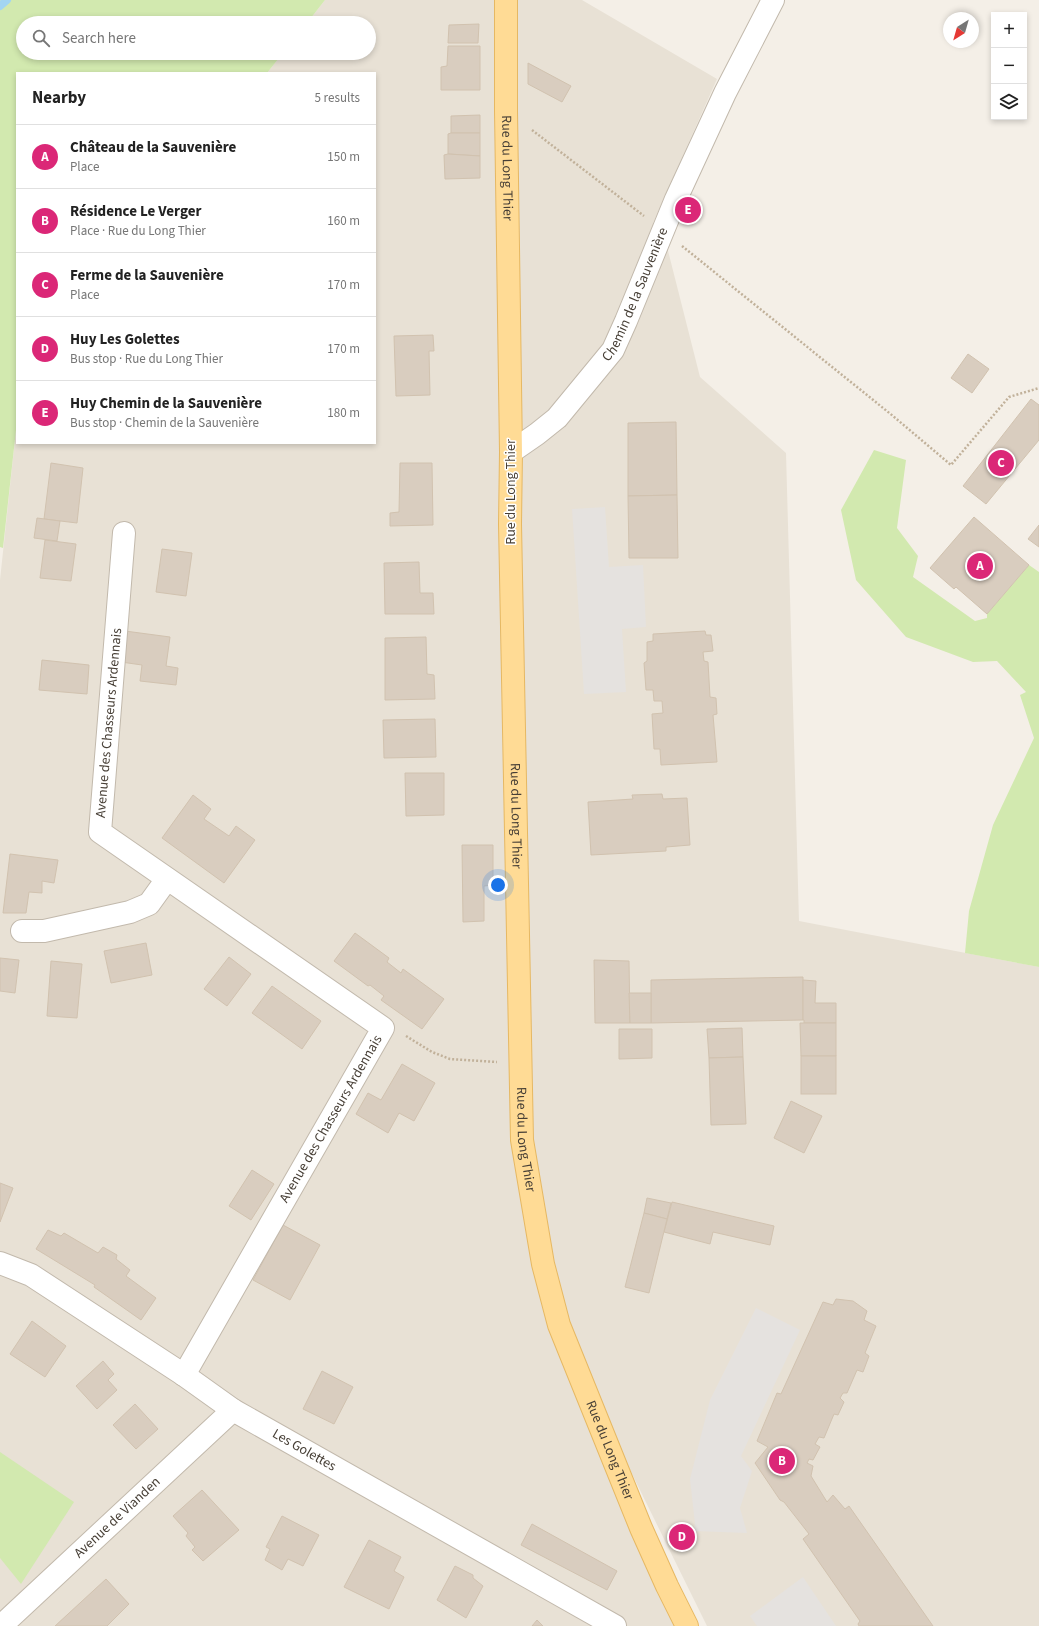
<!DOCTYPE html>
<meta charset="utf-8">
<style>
:root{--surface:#fff;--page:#f6f6f6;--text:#222;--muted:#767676;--line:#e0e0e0;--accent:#db2777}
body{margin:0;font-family:"Source Sans 3",sans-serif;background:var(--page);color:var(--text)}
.controls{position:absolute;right:12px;top:12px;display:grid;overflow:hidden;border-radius:0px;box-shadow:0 2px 6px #0003}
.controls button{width:36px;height:36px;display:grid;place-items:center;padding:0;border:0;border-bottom:1px solid var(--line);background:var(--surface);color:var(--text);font:20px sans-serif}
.compass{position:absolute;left:943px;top:12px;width:36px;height:36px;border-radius:50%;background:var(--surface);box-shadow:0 2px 6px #0003;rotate:217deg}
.you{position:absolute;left:498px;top:885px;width:14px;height:14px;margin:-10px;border:3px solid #fff;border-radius:50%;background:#1a73e8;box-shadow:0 0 0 6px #1a73e833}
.badge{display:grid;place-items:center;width:26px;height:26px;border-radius:50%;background:var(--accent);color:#fff;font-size:13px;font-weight:700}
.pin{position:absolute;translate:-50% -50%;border:2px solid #fff;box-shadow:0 1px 4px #0006}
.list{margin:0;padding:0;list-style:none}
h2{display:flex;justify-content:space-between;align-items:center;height:52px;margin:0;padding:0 16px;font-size:17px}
h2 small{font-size:13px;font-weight:400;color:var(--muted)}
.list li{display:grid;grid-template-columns:26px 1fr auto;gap:12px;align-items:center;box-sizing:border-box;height:64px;padding:0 16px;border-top:1px solid var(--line)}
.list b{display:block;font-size:15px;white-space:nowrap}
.list p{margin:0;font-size:13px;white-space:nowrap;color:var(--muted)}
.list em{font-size:13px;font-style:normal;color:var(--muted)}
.icon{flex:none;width:22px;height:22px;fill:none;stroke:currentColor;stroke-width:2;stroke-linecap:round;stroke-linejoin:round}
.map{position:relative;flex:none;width:1039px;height:1626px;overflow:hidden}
.search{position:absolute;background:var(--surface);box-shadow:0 2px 6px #0003;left:16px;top:16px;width:360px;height:44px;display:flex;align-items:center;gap:10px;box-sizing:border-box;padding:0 14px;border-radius:22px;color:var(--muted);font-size:15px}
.panel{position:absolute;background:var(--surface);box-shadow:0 2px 6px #0003;left:16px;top:72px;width:360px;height:372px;border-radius:0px}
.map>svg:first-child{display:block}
.residential{fill:#e8e1d5}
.green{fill:#d2e9af}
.parking{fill:#e5e2df}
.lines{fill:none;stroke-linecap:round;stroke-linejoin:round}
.stream{stroke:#a2d5f2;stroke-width:8}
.building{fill:#d9cdbf;stroke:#d1c2af}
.minor-casing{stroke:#c2b9ac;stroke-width:24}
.primary-casing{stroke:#e6b863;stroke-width:24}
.path{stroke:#c1b19a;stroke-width:2.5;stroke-dasharray:2 2;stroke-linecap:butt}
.minor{stroke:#fff;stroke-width:22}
.primary{stroke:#ffdb95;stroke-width:22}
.labels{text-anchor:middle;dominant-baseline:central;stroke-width:3;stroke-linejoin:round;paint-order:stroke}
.street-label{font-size:14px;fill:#473f36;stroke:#fff}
</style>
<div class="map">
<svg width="1039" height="1626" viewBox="0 0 1039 1626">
<rect width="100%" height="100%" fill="#f4efe7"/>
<path class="residential" d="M325,0H582L717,79L653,223L663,231L700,377L786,453L799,921L1039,967V1626H707L562,1332L687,1626H0V580L17,421V443H375V73H267L283,53H369V23H307Z"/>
<g class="green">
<path d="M0,0H325L307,23H23V53H283L267,73H17V421L3,548L0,547Z"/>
<path d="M874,450L906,460L897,528L918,556L913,577L975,621L987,618V614L1029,565L1039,572V967L965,953L969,911L993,825L1034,738L1020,695L1026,692L997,661L973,662L906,637L856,580L841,510Z"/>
<path d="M0,1452L74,1502L21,1584L0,1558Z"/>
</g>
<g class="parking">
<path d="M605,507L609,567L643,565L646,627L622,629L626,692L584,694L572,509Z"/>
<path d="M756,1308L800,1330L741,1456L752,1471L740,1508L747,1533L694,1531L695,1524L690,1479L710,1400Z"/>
<path d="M803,1577L836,1626H757L750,1616Z"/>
</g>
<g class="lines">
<path class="stream" d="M0,6L7,0"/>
</g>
<g class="building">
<path d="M479,24L478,43H448L449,25Z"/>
<path d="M448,46H480V90H441V67L447,66Z"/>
<path d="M528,63L571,86L562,102L528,84Z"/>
<path d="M480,115V133H451V116Z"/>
<path d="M451,133H480V156L448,154V134Z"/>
<path d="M448,154L480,156V178L445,179L444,155Z"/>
<path d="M433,335L434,351H429L430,395L396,396L394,336Z"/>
<path d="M968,354L989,369L972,393L951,378Z"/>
<path d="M1031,399L1039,405V440L986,504L963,486Z"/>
<path d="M676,422L677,495L628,496V423Z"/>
<path d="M51,463L83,468L77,523L44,519Z"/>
<path d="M400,463H432L433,525L390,526V513L399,512Z"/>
<path d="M677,495L678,558H629L628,496Z"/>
<path d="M974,517L1029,565L987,614L956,587L954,589L930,568Z"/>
<path d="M37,518L60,521L57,541L34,538Z"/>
<path d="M1039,525V547L1028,539Z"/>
<path d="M45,540L76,544L71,581L40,578Z"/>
<path d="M162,549L192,553L186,596L156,592Z"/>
<path d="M419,562L420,593H433L434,614H385L384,563Z"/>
<path d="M125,631L170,637L166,666L178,668L176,685L140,681L142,665L121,662Z"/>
<path d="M705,631L706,635H711L713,651L703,652L704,661L708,662L710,697L716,698L717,714L713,715L717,762L661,765L660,749H654L652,714L663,713L662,701H654L653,690H646L644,663L647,661V642L653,641V634Z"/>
<path d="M426,637L427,674L434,675L435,699L385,700V638Z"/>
<path d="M42,660L89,665L87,694L39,690Z"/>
<path d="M435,719L436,757L384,758L383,720Z"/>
<path d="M405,773H444V815L406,816Z"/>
<path d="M662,794L663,799L687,798L690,845L666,847V851L591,855L588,802L633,799L632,795Z"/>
<path d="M193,795L211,809L204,819L229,836L236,826L255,840L224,883L162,838Z"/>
<path d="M462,845H493V885L484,886V921L463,922Z"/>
<path d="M10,854L58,860L54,883L42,881V893L29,892L26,913H3Z"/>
<path d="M355,933L389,958L387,962L401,973L403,969L444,999L422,1029L381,1000L384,996L370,985L368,986L334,961Z"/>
<path d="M146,943L152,975L111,983L104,951Z"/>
<path d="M229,957L251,974L227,1006L204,989Z"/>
<path d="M0,958L19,960L15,993L0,991Z"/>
<path d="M594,960L629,961L630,1023H595Z"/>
<path d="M51,961L82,964L77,1018L47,1016Z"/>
<path d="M803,977V1020L651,1023V980Z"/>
<path d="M803,980L816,981L815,1003H836V1023H804V1020H803Z"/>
<path d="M272,986L321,1021L302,1049L252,1013Z"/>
<path d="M629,993H651V1023H630Z"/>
<path d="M800,1023H836V1056H801Z"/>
<path d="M742,1028L743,1057L709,1058L707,1029Z"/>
<path d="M619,1029H652V1058L619,1059Z"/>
<rect x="801" y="1056" width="35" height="38"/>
<path d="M743,1057L746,1124L711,1125L709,1058Z"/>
<path d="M402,1064L435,1083L414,1121L399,1113L388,1133L356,1114L368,1093L381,1100Z"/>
<path d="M791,1101L822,1116L804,1153L774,1138Z"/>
<path d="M252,1170L274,1184L251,1220L229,1206Z"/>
<path d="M0,1183L13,1188L0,1222Z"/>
<path d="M647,1198L671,1203L667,1219L644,1213Z"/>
<path d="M672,1202L774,1226L770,1245L713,1232L710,1244L664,1232Z"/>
<path d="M644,1213L667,1219L649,1293L625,1287Z"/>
<path d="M283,1225L320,1245L290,1300L253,1280Z"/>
<path d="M48,1230L61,1236L64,1233L98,1253L103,1247L117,1255L116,1259L130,1270L126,1276L156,1298L141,1320L94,1287L95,1285L36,1249Z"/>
<path d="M836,1299L853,1301L867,1311L864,1320L876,1326L865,1353L869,1356L863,1372L857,1370L847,1393H843L840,1398L844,1402L838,1415L834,1414L824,1438L819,1437L815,1444L820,1447L813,1460L809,1459L807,1463L813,1466L811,1476L827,1502L833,1495L845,1509L849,1506L933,1626H859L858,1624L860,1621L803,1539L809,1534L784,1502L780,1500L755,1463L768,1447L757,1441L777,1393L781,1394L823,1302L833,1305Z"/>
<path d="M32,1321L66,1346L45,1377L10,1354Z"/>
<path d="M103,1361L114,1374L108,1380L117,1390L97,1409L76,1386Z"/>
<path d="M322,1371L353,1387L334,1424L303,1409Z"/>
<path d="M135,1404L158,1429L136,1449L113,1425Z"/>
<path d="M202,1490L239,1530L203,1561L192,1550L195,1547L186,1536L188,1533L173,1516Z"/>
<path d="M282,1516L319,1535L303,1566L288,1559L282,1570L265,1560L270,1549L266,1547Z"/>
<path d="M532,1524L617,1571L607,1590L521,1545Z"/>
<path d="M369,1540L401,1557L394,1571L404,1577L389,1609L344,1587Z"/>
<path d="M455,1566L473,1575V1578L483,1586L466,1618L437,1600Z"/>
<path d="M106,1579L129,1604L107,1626H55Z"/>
<path d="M537,1620L543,1626H532Z"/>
</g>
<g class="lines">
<g class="minor-casing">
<g id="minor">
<path id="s1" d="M511,452L537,434L557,418L613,350L626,321L676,199L725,93L773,0"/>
<path d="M124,533L100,832L383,1028L184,1375"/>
<path d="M22,931H44L130,912L149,904L167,879"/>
<path id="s2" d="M0,1263L31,1275L184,1375L233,1410L615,1626"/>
<path id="s3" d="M1,1626L233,1410"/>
</g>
</g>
<g class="primary-casing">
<g id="primary">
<path id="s4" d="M506,0V111L511,452L510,524L522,1140L543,1264L559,1325L641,1528L667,1586L687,1626"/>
</g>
</g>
<g class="path">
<path d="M532,130L644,216"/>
<path d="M682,246L893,416L951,465L1009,397L1039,388"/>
<path d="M406,1036L432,1052L450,1059L497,1062"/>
</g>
<use href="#minor" class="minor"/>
<use href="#primary" class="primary"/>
</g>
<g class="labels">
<g class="street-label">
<text stroke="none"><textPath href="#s4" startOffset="168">Rue du Long Thier</textPath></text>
<text stroke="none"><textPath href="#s1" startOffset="205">Chemin de la Sauvenière</textPath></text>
<text transform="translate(511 492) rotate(-90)">Rue du Long Thier</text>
<text transform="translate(109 723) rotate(-85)">Avenue des Chasseurs Ardennais</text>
<text stroke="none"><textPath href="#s4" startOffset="816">Rue du Long Thier</textPath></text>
<text transform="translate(331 1119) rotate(-60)">Avenue des Chasseurs Ardennais</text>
<text stroke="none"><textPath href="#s4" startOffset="1140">Rue du Long Thier</textPath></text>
<text stroke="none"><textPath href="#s2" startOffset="358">Les Golettes</textPath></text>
<text stroke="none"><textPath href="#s4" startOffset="1464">Rue du Long Thier</textPath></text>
<text stroke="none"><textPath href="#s3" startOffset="159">Avenue de Vianden</textPath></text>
</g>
</g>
</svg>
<div class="controls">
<button>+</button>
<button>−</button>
<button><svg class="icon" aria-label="layers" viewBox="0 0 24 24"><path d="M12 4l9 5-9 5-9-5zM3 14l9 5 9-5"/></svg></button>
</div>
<svg class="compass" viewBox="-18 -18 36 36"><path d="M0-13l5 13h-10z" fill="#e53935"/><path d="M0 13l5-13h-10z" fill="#767676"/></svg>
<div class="you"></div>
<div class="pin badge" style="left:980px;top:566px">A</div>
<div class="pin badge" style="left:782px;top:1461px">B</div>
<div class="pin badge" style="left:1001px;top:463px">C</div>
<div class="pin badge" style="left:682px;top:1537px">D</div>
<div class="pin badge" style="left:688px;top:210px">E</div>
<div class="search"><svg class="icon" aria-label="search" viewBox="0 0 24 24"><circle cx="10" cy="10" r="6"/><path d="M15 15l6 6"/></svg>Search here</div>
<section class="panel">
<h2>Nearby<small>5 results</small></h2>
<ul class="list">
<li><span class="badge">A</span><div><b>Château de la Sauvenière</b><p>Place</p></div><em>150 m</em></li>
<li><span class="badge">B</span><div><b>Résidence Le Verger</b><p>Place · Rue du Long Thier</p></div><em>160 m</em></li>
<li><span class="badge">C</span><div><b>Ferme de la Sauvenière</b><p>Place</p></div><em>170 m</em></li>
<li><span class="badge">D</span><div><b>Huy Les Golettes</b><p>Bus stop · Rue du Long Thier</p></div><em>170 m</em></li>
<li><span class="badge">E</span><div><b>Huy Chemin de la Sauvenière</b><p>Bus stop · Chemin de la Sauvenière</p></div><em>180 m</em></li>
</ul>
</section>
</div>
